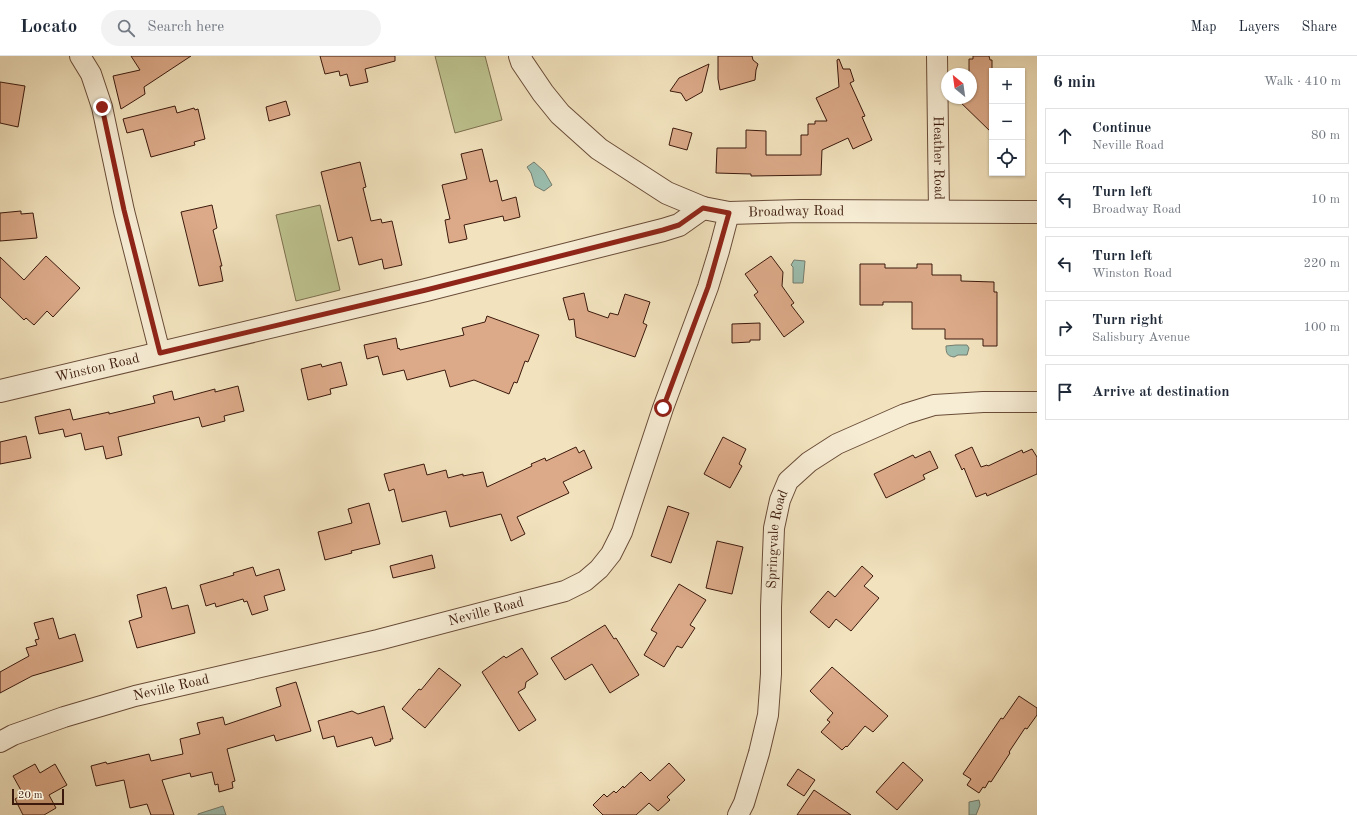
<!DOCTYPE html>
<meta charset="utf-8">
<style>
:root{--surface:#fff;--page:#f2f2f3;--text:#1f2937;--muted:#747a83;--line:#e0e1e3}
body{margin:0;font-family:"Old Standard TT",serif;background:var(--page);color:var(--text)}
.controls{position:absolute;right:12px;top:12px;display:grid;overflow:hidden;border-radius:0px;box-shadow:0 1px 3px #0004}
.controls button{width:36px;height:36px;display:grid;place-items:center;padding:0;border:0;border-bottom:1px solid var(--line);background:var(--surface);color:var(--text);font:20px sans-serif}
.compass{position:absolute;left:941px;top:12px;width:36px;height:36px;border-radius:50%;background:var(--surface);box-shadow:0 1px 3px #0004;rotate:331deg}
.scale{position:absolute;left:12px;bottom:10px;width:52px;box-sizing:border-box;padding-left:4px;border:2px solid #3b190c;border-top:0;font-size:11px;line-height:14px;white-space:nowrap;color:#3b190c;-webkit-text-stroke:3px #f7edd5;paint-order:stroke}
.stop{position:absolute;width:12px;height:12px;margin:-9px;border:3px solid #8f2418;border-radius:50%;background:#fff}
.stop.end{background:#8f2418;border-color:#fff;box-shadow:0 1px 4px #0008}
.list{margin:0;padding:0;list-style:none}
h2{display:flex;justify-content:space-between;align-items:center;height:52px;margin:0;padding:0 16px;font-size:17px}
h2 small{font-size:13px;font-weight:400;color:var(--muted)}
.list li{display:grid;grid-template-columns:26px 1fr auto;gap:12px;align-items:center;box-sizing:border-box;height:56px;margin:0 8px 8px;padding:0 8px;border:1px solid var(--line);border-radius:0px}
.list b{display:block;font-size:15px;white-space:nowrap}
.list p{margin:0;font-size:13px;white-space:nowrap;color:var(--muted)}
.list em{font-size:13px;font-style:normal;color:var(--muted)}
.icon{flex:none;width:22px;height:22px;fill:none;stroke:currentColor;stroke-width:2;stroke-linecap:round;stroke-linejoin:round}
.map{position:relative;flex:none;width:1037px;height:759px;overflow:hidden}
header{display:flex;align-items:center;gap:24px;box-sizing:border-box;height:56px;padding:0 20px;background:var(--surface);border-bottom:1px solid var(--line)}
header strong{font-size:19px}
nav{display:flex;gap:22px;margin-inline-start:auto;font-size:14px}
.search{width:280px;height:36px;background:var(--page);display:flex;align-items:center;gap:10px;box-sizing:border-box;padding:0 14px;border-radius:22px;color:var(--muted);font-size:15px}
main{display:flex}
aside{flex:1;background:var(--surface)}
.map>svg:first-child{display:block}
.green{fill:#bdc38f;stroke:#7c6e4e}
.water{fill:#9bbeaf;stroke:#757c6e}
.building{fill:#dcaa89;stroke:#3b190c}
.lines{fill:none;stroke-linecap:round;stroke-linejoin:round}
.minor-casing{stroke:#694c38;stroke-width:22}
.tertiary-casing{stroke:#694c38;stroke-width:24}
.minor{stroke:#f7edd5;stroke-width:20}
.tertiary{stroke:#f7edd5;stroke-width:22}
.route{stroke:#8f2418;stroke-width:5}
.labels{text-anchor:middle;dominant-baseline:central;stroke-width:3.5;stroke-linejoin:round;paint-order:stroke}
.street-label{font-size:14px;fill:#3b190c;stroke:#f7edd5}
</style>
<header>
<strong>Locato</strong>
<div class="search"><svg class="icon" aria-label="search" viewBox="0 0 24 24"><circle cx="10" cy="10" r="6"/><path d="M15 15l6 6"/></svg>Search here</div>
<nav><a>Map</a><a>Layers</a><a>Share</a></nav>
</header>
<main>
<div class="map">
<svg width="1037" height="759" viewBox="0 0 1037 759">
<rect width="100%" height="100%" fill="#f2e3be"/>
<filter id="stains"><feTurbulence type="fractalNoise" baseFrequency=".005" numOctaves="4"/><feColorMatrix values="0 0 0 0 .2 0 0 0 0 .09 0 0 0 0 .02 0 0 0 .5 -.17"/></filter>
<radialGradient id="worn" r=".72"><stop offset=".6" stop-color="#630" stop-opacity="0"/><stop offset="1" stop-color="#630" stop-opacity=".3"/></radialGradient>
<g class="green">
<path d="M435,0H485L502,64L455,77Z"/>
<path d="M320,149L340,234L296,245L276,159Z"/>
</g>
<g class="water">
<path d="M534,106L544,115L552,129L544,135L535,130L531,117L527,111Z"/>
<path d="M794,204L805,205L803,227H793V211L791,209Z"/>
<path d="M956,289H967L969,292L967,299H958L954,301C947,300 946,297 946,290Z"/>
<path d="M979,744L980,749L976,759H969V746Z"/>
<path d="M223,750L226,759H198V758Z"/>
</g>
<g class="building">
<path d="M131,0H191L144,31L145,38L121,53L113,20L140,14Z"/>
<path d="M320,0H395V5L365,13L368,26L350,30L347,18L340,20L339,15L325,18Z"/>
<path d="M718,0H752L753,4L758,8L756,14L755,24L720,34L718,23Z"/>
<path d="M973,0H989L990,4H992V77L956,42H971V18H969V3H973Z"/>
<path d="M839,3L843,13H850L854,25L850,27L865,60L862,61L872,84L853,93L848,82L822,94L821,119L751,120V118L716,117L717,92H746V74L766,75V99H801V79H808V68H815V65H827L816,42L839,31L837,4Z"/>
<path d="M709,8L702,36L686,45L681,37L670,35L679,22Z"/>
<path d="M0,26L25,30L18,71L0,67Z"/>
<path d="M286,45L290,59L269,65L266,51Z"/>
<path d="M175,50L177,57L194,52L195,54L198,53L205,83L194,86L195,89L151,101L143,73L127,77L123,63Z"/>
<path d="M673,72L692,77L687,94L669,89Z"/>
<path d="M482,93L490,126L497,124L502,145L516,141L520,161L504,165L503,160L464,169L467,183L449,187L445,164L450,163L442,129L467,123L461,98Z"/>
<path d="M360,106L366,131L363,132L371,165L381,163L382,167L392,165L402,209L384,213L382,203L359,209L352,181L338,185L321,116Z"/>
<path d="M212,149L217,172L213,174L222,210H220L223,225L199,230L181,156Z"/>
<path d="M21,155V158L33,157L37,182L0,185V157Z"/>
<path d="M46,200L80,232L53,261L47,255L34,269L26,262L24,264L0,241V201L24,224Z"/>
<path d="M771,200L783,216L782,230L794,247L791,249L804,266L784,281L754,239L758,236L745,218Z"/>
<path d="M860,208H885V212H917V208H932V219H961V225L994,226V236H997V290H983V283H945V273H912V246H883V249H860Z"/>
<path d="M584,237L588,255L608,262L610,257L618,259L625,238L650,246L643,267L647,269L635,301L576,281L574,263L569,264L563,242Z"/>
<path d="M487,260L539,279L528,306L525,305L517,327L514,326L509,338L474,324L450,331L445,314L407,324L404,314L383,319L378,300L367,303L364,289L396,282L398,293L399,292L400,294L464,279L462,272L485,266Z"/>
<path d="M760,267V284H750V286L732,287V268Z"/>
<path d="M341,306L347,329L330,333L331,338L308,344L301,313L321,308L322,311Z"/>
<path d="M238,330L244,355L224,360L225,365L202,371L199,361L118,381L122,399L106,403L103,390L85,394L81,377L65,381L63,373L39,378L35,361L70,353L73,364L109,356V358L155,347L153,340L172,335L174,344L215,333V336Z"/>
<path d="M26,380L31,402L0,408V386Z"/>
<path d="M723,381L746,393L739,408L742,410L730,432L704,418Z"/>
<path d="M576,391L579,397L584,394L592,412L563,426L569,437L517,461L525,478L511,485L501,458L450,471L446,455L402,466L394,433L389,435L384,418L424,408L427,419L446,414L448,422L463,418V420L483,416L487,431L532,410L531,408L545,402L546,405Z"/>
<path d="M972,391L981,411L987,409L988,410L1022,394L1023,397L1032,393L1037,401V418L987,440L986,437L976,441L964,412L962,414L955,399Z"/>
<path d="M930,395L938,412L923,419L925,423L886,442L874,418L913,399L915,402Z"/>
<path d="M369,447L380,488L351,495L352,497L325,504L318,476L352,467L348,453Z"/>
<path d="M668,450L689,457L671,507L651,500Z"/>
<path d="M717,485L743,491L732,538L706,532Z"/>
<path d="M432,499L435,512L393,522L390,510Z"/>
<path d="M862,510L873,520L864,530L879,542L851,575L836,563L829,572L810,556L828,535L835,541Z"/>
<path d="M253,511L256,520L279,513L285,534L264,540L268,554L252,559L247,545L244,546L243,543L216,551L215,547L206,550L200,529L234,519L233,517Z"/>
<path d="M679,528L706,544L690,569L695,572L682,592L677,590L664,611L644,599L657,577L651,574Z"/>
<path d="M166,531L172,553L188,549L195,577L137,592L129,565L142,561L137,539Z"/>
<path d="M53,562L59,583L75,578L83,605L32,620L0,637V616L29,600L26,592L37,589L35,584L39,583L34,567Z"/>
<path d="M605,569L614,583L616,582L639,619L610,637L592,608L565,624L551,602Z"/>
<path d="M522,592L538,618L526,626L525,632L518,636L536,664L519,675L482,616L504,600L506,602Z"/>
<path d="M832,611L888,660L873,676L865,670L847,691L846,690L842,694L821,676L830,666L827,664L833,657L810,635Z"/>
<path d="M439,612L461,629L425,672L402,653L419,633L421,634Z"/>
<path d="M296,626L311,675L276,685L274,679L227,693L235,725L232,726L233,732L219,736L218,728L215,729L212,716L191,721L190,717L162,724L174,759H151L147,748L130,752L124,724L96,730L91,710L106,706L107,708L149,698L151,705L183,698L180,683L200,678L197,667L223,661L225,669L281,650L276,632Z"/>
<path d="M1019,640L1037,652V659L1027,673L1025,672L1009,696L1010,697L991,726L989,725L985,732L983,731L979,737L967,729L971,723L963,718L1001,662L1003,663Z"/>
<path d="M384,650L393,683H390L391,685L375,690L372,681L337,691L334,680L323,683L318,665L352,655L358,658Z"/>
<path d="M903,706L923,724L897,754L876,736Z"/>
<path d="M669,707L685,724L667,741L670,744L658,755L649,747L636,759H603L593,749L604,738L607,741L614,735L616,737L623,730L624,732L641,716L650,725Z"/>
<path d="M35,708L40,717L55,708L67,729L49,739L56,752L44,759H23L15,743L23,738L13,720Z"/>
<path d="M798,713L815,724L804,740L787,729Z"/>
<path d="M814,734L851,759H797Z"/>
</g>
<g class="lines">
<g class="minor-casing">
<g id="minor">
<path d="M80,0L91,18L102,51L124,155L160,297"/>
<path id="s1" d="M937,0L939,156"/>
<path id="s2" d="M0,686L13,679L64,661L135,640L378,584L565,535L585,525L599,513L611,498L622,476L663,352L708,231L719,195L729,157"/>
<path id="s3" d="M738,759L744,747L759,697L768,659L771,618V551L774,472L780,444L788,425L809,406L837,388L905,358L934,349L983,346H1037"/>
</g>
</g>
<g class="tertiary-casing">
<g id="tertiary">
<path id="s4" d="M520,0L522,6L543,37L560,58L599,93L667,137L703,152L729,157L801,155L1037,156"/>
<path id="s5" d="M0,335L426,234L663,174L679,169L703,152"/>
</g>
</g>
<use href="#minor" class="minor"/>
<use href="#tertiary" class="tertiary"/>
</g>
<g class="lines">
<path class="route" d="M102,51L124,154L160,297L426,234L663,174L679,169L703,152L729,157L708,231L663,352"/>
</g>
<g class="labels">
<g class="street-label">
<text stroke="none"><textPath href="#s1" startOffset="102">Heather Road</textPath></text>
<text stroke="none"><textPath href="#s4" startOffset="337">Broadway Road</textPath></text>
<text stroke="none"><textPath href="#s5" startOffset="100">Winston Road</textPath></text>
<text stroke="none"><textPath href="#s3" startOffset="281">Springvale Road</textPath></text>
<text stroke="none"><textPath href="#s2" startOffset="504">Neville Road</textPath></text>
<text stroke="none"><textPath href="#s2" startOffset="180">Neville Road</textPath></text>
</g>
</g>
<rect width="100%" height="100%" filter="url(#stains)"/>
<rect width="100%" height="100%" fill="url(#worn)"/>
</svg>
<div class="controls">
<button>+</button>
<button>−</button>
<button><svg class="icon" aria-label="locate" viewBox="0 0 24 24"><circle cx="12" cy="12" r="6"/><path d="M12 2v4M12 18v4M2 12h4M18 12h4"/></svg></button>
</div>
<svg class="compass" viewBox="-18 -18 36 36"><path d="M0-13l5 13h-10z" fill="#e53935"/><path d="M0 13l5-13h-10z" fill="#747a83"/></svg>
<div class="scale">20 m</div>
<div class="stop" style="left:663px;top:352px"></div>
<div class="stop end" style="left:102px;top:51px"></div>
</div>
<aside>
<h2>6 min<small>Walk · 410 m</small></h2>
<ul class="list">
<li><svg class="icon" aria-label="ahead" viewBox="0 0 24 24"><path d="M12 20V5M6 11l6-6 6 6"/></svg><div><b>Continue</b><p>Neville Road</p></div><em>80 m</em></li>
<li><svg class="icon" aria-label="left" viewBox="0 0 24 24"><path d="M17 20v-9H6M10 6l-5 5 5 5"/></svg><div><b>Turn left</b><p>Broadway Road</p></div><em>10 m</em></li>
<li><svg class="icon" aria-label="left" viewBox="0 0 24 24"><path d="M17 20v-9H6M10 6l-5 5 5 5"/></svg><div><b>Turn left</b><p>Winston Road</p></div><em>220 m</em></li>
<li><svg class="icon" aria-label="right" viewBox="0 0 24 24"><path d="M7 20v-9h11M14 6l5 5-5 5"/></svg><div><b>Turn right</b><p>Salisbury Avenue</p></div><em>100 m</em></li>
<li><svg class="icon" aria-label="arrive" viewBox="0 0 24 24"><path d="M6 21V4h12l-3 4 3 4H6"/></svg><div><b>Arrive at destination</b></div></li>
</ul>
</aside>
</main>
